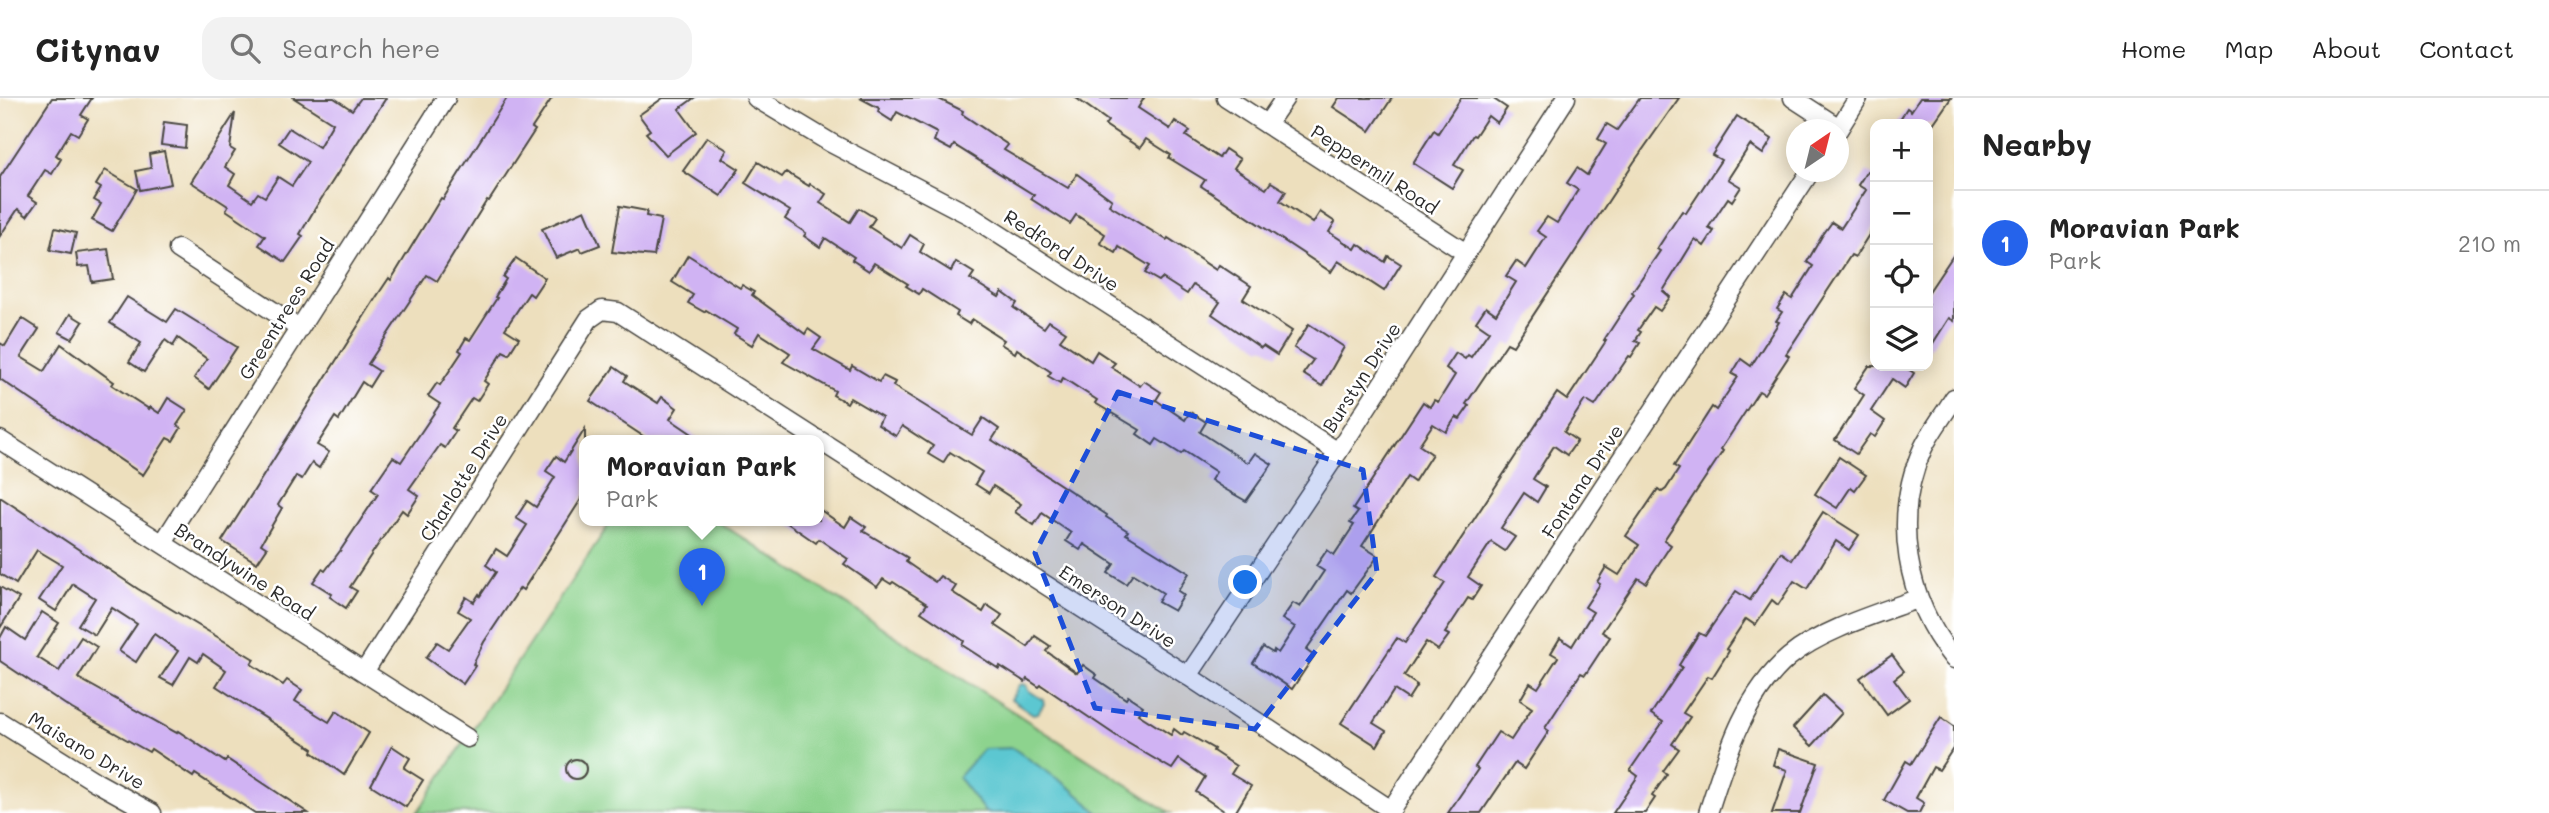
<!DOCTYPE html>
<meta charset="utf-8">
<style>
:root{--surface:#fff;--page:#f2f2f2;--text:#222;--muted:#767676;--line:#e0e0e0;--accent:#2563eb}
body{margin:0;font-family:Mali,sans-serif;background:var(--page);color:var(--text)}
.controls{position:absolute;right:21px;top:21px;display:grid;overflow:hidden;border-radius:14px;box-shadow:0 4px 18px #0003}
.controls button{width:63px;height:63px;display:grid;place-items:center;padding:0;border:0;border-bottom:2px solid var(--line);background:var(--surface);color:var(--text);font:35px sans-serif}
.compass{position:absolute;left:1786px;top:21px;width:63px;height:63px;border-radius:50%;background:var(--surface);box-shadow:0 4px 18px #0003;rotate:35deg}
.you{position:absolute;left:1246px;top:485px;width:24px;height:24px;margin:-18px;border:5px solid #fff;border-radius:50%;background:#1a73e8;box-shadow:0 0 0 10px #1a73e833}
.badge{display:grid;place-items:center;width:46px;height:46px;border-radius:50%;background:var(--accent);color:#fff;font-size:23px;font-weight:700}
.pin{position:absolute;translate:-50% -58px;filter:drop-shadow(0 2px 4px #0008)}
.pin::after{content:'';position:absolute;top:37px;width:24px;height:21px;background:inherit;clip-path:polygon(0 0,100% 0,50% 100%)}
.popup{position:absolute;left:579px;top:337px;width:245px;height:91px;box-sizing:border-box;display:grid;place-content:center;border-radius:14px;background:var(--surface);filter:drop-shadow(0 2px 5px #0005);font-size:23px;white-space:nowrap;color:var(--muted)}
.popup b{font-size:26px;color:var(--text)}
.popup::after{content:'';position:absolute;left:50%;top:100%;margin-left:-14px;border:14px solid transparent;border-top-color:var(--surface)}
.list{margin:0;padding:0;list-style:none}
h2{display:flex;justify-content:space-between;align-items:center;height:91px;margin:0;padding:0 28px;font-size:30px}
h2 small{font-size:23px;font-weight:400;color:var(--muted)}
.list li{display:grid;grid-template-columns:46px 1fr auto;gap:21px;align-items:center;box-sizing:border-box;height:105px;padding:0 28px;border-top:2px solid var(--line)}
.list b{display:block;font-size:26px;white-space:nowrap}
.list p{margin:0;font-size:23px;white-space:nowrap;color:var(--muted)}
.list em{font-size:23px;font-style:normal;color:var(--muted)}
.icon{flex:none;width:38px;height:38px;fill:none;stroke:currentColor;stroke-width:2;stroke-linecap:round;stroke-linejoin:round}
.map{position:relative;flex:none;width:1954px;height:715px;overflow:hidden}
header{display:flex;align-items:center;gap:42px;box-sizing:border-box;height:98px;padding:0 35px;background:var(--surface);border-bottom:2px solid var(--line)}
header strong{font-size:33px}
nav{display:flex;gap:38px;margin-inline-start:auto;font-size:24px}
.search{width:490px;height:63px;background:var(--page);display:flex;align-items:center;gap:18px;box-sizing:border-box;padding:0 24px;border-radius:21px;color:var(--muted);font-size:26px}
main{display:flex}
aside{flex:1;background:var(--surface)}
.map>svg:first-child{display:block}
.green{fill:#8dd38e;stroke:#5c7f5c;stroke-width:2}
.water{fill:#5bc7d1;stroke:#43797e;stroke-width:2}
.building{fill:#d0b3f3}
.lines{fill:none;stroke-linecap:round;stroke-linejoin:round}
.street-casing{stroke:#484641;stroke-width:21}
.street{stroke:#fff;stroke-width:18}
.marked{fill:#1d4ed8;fill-opacity:0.2;stroke:#1d4ed8;stroke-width:5;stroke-dasharray:14 9;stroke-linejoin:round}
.labels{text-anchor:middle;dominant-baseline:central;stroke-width:5;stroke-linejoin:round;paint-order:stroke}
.street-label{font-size:19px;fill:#2b2b2b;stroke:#fff}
</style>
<header>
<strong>Citynav</strong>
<div class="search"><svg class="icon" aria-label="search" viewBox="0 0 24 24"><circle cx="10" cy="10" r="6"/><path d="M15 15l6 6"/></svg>Search here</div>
<nav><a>Home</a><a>Map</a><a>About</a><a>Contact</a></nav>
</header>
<main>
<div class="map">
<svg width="1954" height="715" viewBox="0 0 1954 715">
<rect width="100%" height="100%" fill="#fff"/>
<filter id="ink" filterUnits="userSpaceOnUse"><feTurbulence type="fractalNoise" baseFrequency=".0143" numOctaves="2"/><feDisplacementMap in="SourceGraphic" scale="14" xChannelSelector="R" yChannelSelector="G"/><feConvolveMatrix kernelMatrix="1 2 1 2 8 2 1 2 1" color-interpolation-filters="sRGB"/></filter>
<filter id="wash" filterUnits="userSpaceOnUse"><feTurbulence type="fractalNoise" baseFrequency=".00686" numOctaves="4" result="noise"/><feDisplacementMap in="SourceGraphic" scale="28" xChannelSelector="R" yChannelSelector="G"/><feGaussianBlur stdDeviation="1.57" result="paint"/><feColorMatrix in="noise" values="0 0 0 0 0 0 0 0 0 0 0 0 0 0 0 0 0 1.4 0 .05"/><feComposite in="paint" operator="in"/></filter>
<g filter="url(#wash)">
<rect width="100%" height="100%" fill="#eddfbd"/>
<path class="green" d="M612,422H715L1171,715H417Z"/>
<g class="water">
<path d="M1020,586L1026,587L1028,592L1043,602L1044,606L1038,615L1033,616L1011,601Z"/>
<path d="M1013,650L1072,691L1099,715H986L958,679L983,651Z"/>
</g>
<g id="blocks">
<g class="building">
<path d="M52,0H92L81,17L88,21L78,37L71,33L56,57L61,61L52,76L45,72L28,98L37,104L27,118L18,111L0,138V79Z"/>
<path d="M294,0H334L352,12L361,0H386L316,109L300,136L303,138L285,164L259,147L265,138L226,112L228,108L191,84L235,15L230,50L235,53L225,69L235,76L229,87L252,103L258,95L265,99L278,79L292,88L308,64L279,45L289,30L319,49L333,25Z"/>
<path d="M507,0H552L532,30L535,32L489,103L487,102L437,183L427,177L368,266L379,273L369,289L362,284L339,322L335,319L317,347L329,354L319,370L312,365L302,381L296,378L278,407L282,410L261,446L267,450L257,465L222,443L375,201L389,180L391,182L441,100L443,101Z"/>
<path d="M663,0H694L679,11L696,34L666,57L646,35L650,32L639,17Z"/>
<path d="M860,0H937L963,13L962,16L1008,47L1004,52L1068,90L1077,76L1112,102L1109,107L1167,142L1168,140L1216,172L1219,167L1251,188L1243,201L1292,233L1277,257L1263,248L1261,250L1212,216L1220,204L1193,187L1187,196L1162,180L1159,183L1145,175L1150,168L1119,149L1116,155L1100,145L1105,136L1076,117L1070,126L1031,101L1034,97L954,47L951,52L934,43L937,35L897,14L892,23L878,14L879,10Z"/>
<path d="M1076,0H1144L1138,10L1170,31L1175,23L1190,33L1186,38L1219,60L1225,51L1240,61L1234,70L1266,91L1271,84L1286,93L1280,103L1313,125L1320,114L1335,124L1329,134L1355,151L1358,146L1385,164L1388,158L1401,166L1384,193L1338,163L1331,174L1201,88L1205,82L1169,60L1171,57L1146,41L1140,50L1105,27L1108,23Z"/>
<path d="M1339,0H1392L1370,33L1333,9Z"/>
<path d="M1461,0H1492L1507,10L1497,25L1488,18L1475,38L1473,37L1454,67L1463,72L1452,90L1413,65L1434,32L1438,35Z"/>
<path d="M1640,0H1679L1634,64L1513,248L1507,245L1466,306L1469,308L1460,321L1456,319L1446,334L1433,326L1419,347L1432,356L1414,384L1407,379L1362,448L1378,458L1351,495L1347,492L1306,552L1314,558L1292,591L1253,565L1263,549L1273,555L1274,552L1278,555L1295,529L1282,521L1293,505L1300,509L1324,473L1316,468L1327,452L1334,457L1354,427L1350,425L1358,414L1353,411L1423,304L1430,309L1434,302L1438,304L1455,277L1446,270L1456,255L1465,261L1468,257L1471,259L1489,233L1476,224L1486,209L1496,216L1516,184L1506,178L1516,163L1526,170L1546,139L1537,133L1547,119L1557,125L1578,92L1567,85L1577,70L1587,77L1606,46L1598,41L1607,26L1617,32Z"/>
<path d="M1920,0H1951L1933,26H1897L1907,10L1911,13Z"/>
<path d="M1737,18L1772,41L1763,56L1750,47L1728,81L1741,89L1732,103L1728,100L1708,130L1714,133L1704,148L1695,141L1663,193L1670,199L1660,213L1654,209L1638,232L1641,234L1635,243L1640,245L1631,259L1629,258L1595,308L1585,302L1564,334L1577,343L1567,357L1554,348L1533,381L1546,389L1537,404L1524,395L1501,430L1515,439L1505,453L1491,444L1468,479L1481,488L1472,502L1468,500L1445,535L1449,537L1438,552L1426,544L1404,578L1417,587L1408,601L1394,592L1373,625L1386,633L1377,648L1341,625L1397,540L1405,545L1445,485L1436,479L1557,295L1567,302L1606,243L1604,242L1634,196L1632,194L1660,153L1657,151L1682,113L1686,115L1721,62L1712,57Z"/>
<path d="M164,24L187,27L185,50L161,47Z"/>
<path d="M707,39L727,52L722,60L739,71L721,98L683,73Z"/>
<path d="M164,53L171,86L140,92L136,73L151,70L149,56Z"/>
<path d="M758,64L782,79L786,74L809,88L810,86L826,96L820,105L850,124L859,110L875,120L869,129L902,150L910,137L924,146L920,154L951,173L956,164L974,175L970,181L999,199L1002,194L1017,205L1014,210L1044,230L1049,223L1066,234L1060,242L1091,263L1097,253L1115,265L1111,269L1140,288L1144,283L1161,294L1156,302L1185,322L1190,314L1206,324L1200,334L1248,365L1255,355L1272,366L1246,403L1223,390L1211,382L1216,374L1184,353L1181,356L1157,341L1153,347L1137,336L1140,332L1095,305L1097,302L1063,280L1060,285L1048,278L1051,274L1017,251L1015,255L1001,246L1004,242L972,221L969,226L956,218L958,214L922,191L919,196L906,188L908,186L874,165L869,173L852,162L854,159L825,140L820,149L804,138L806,135L785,121L790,113L745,85Z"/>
<path d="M105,72L137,91L112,133L92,122L101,106L94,102L101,90L96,87Z"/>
<path d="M1867,73L1875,78V127L1855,159L1851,157L1786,256L1789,258L1764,296L1759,293L1721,351L1723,353L1664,442L1671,447L1646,485L1638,480L1602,534L1610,539L1585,577L1581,575L1545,630L1549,633L1524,671L1515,665L1481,715H1448L1478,671L1475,669L1498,634L1511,642L1532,610L1520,602L1530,585L1538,590L1558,559L1551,555L1560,540L1572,548L1593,514L1585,509L1600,486L1597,484L1606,469L1619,477L1639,447L1626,438L1658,391L1662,394L1666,391L1679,371L1674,368L1712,309L1716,312L1738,279L1732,276L1741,261L1751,268L1779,224L1776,223L1782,214L1777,211L1786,197L1792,201L1813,168L1807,164L1822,138L1832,124L1841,130L1866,92L1858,87Z"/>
<path d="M620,108L647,113L646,118L661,121L654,158L612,154Z"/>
<path d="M585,112L600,147L582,154L580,150L556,160L542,131Z"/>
<path d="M55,130L76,135L71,156L50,152Z"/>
<path d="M108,151L113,181L92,184L89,168L78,169L76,155Z"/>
<path d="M1954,156V223L1949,220L1928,253V195Z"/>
<path d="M688,157L740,190L742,187L754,194L752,197L805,236L808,231L821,240L813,251L850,272L852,268L879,284L883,278L895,284L893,288L972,337L983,320L999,331L992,342L1107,417L1106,419L1128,433L1126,436L1189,475L1178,493L1184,497L1174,513L1158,504L1163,495L1133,476L1126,486L1108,475L1114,466L1084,446L1080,452L1066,443L1071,435L1042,415L1034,427L1015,414L1021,406L993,388L989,395L975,386L982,374L950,354L943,365L928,356L933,348L902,328L896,338L878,327L882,319L850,300L847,305L833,297L835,293L783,264L790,255L759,235L752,247L734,236L737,231L706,212L704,214L688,205L693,197L672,184Z"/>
<path d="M516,160L545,180L533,198L529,195L505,231L519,240L509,256L503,253L484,283L488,286L477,303L472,300L452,330L456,333L445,350L440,347L409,391L419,398L407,416L402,412L373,454L350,489L357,493L346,510L330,499L332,496L313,484L322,471L325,473L340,453L378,396L371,391L393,359L401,364L440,306L428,298L437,285L440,287L462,254L459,252L466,240L470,242L497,200L495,199L506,181L503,179Z"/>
<path d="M127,199L167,224L176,211L237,249L209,291L194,280L207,261L178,240L173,248L165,242L144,274L129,264L141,245L110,225Z"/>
<path d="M70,216L83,224L72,241L59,234Z"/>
<path d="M22,220L39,231L21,259L44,273L61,246L114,284L112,287L149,311L150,309L159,315L168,300L187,312L177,327L181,330L173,343L167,340L143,377L0,281V245L5,248Z"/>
<path d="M1309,226L1344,249L1322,288L1303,276L1313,262L1294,250Z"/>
<path d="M1869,268H1903L1914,275L1905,290L1892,281L1871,313L1885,323L1875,339L1870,336L1856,356L1835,342L1864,297L1854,290Z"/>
<path d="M614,269L627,278L624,283L658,305L662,299L677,310L670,321L701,342H649L590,303Z"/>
<path d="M585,331V395L523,492L520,490L484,544L473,566L475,568L463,586L426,560L437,544L448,551L470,520L458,513L466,499L474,504L479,496L480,498L496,474L486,467L496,451L507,458L527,427L516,420L527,403L536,409L555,379L546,373L556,358L564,364Z"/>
<path d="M1839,359L1866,377L1855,392L1851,389L1837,410L1815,396Z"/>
<path d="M0,399L138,491L254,561L251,566L283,587L287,582L302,592L295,603L329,624L336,613L369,635L344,677L312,654L313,651L216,588L226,572L203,556L198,564L190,559L173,587L160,580L178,553L154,536L136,564L119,553L137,526L112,510L95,537L78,527L95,500L73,486L56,513L39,502L62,467L37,452L16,486L0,476Z"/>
<path d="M819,411L845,429L851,419L866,429L863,433L908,460L906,464L935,484L940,478L956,488L952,494L983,514L987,507L1002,517L995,527L1028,549L1035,538L1050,548L1046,553L1077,575L1083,567L1097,577L1095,580L1126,601L1128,598L1143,608L1138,616L1171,637L1174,631L1182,637L1184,634L1214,651L1213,653L1236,668L1231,676L1251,688L1235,715H1227L1196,694L1205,679L1179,661L1172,671L1121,641L1041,587L1039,589L1027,581L1025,584L1000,568L999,571L962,547L964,543L921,514L927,506L893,484L891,486L883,481L877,489L844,466L848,461L819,441L816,445L783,422H819Z"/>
<path d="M1823,414L1859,437L1849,452L1836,443L1807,491L1794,483L1778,507L1772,502L1755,527L1746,521L1726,551L1729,553L1712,580L1708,578L1683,615L1690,619L1672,646L1679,651L1663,673L1667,676L1652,698L1655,700L1645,715H1613L1638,678L1630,672L1663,624L1651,616L1682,569L1679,567L1699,535L1705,538L1736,493L1750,502L1781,454L1792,462Z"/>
<path d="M0,489L19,500L0,530Z"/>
<path d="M42,514L59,525L37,559L59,573L81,539L97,549L78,580L177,635L178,633L225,664L227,661L308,715H255L195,676L193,679L151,651L149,654L72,611L0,563V540L6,529L25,542Z"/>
<path d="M1892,557L1904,573L1894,581L1909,601L1887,617L1860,580Z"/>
<path d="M1823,597L1842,615L1812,648L1793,630Z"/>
<path d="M1941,619L1954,628V649L1939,672L1933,669L1916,700L1924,705L1919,715H1907L1884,702L1906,663L1911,666Z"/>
<path d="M392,648L410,660L404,670L423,682L406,709L371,687Z"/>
<path d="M1778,651L1818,665L1800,715H1772L1787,672L1773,667Z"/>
<circle cx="576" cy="671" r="10"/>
</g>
</g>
</g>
<g filter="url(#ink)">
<use href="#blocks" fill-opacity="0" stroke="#484641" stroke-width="2"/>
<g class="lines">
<g class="street-casing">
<g id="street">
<path d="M756,0L831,45L969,117L1338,354"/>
<path d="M1226,0L1466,155"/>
<path d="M1793,0L1839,30"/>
<path d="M1267,26L1285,0"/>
<path d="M1838,32L1858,0"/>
<path d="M178,151L299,230"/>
<path d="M1954,300C1944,317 1931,333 1923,350C1891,420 1906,502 1954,561"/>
<path d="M0,342L467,640"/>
<path d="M819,342L1188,578L1391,712"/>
<path d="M163,445L446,0"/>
<path d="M364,574L589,221L602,212L618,214L818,342"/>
<path d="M1188,578L1338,354L1566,0"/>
<path d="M0,624L96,684L152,715"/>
<path d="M1389,715L1810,74"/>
<path d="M1708,715C1726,660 1743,598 1789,559C1821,532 1879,515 1917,501"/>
</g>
</g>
<use href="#street" class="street"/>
</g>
</g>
<path class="marked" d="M1118,294L1363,372L1377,474L1255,631L1095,610L1035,455Z"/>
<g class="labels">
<g class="street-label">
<text transform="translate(1375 71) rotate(33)">Peppermil Road</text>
<text transform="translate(1062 152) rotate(33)">Redford Drive</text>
<text transform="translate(286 211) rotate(-58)">Greentrees Road</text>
<text transform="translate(1361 279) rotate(-57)">Burstyn Drive</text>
<text transform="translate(463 379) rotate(-58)">Charlotte Drive</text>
<text transform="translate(1582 383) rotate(-57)">Fontana Drive</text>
<text transform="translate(245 473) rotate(33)">Brandywine Road</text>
<text transform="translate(1118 508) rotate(33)">Emerson Drive</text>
<text transform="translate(87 652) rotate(31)">Maisano Drive</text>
</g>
</g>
</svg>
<div class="controls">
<button>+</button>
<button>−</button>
<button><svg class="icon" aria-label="locate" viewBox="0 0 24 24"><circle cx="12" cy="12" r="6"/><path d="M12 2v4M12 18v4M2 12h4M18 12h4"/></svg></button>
<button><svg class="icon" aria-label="layers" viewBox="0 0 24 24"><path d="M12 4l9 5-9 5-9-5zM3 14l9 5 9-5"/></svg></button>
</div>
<svg class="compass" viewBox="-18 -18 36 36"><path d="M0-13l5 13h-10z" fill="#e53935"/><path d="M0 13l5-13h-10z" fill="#767676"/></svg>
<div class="you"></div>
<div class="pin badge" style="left:702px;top:508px">1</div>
<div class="popup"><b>Moravian Park</b>Park</div>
</div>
<aside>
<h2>Nearby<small></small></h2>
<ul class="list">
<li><span class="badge">1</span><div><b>Moravian Park</b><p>Park</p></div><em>210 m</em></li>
</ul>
</aside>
</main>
